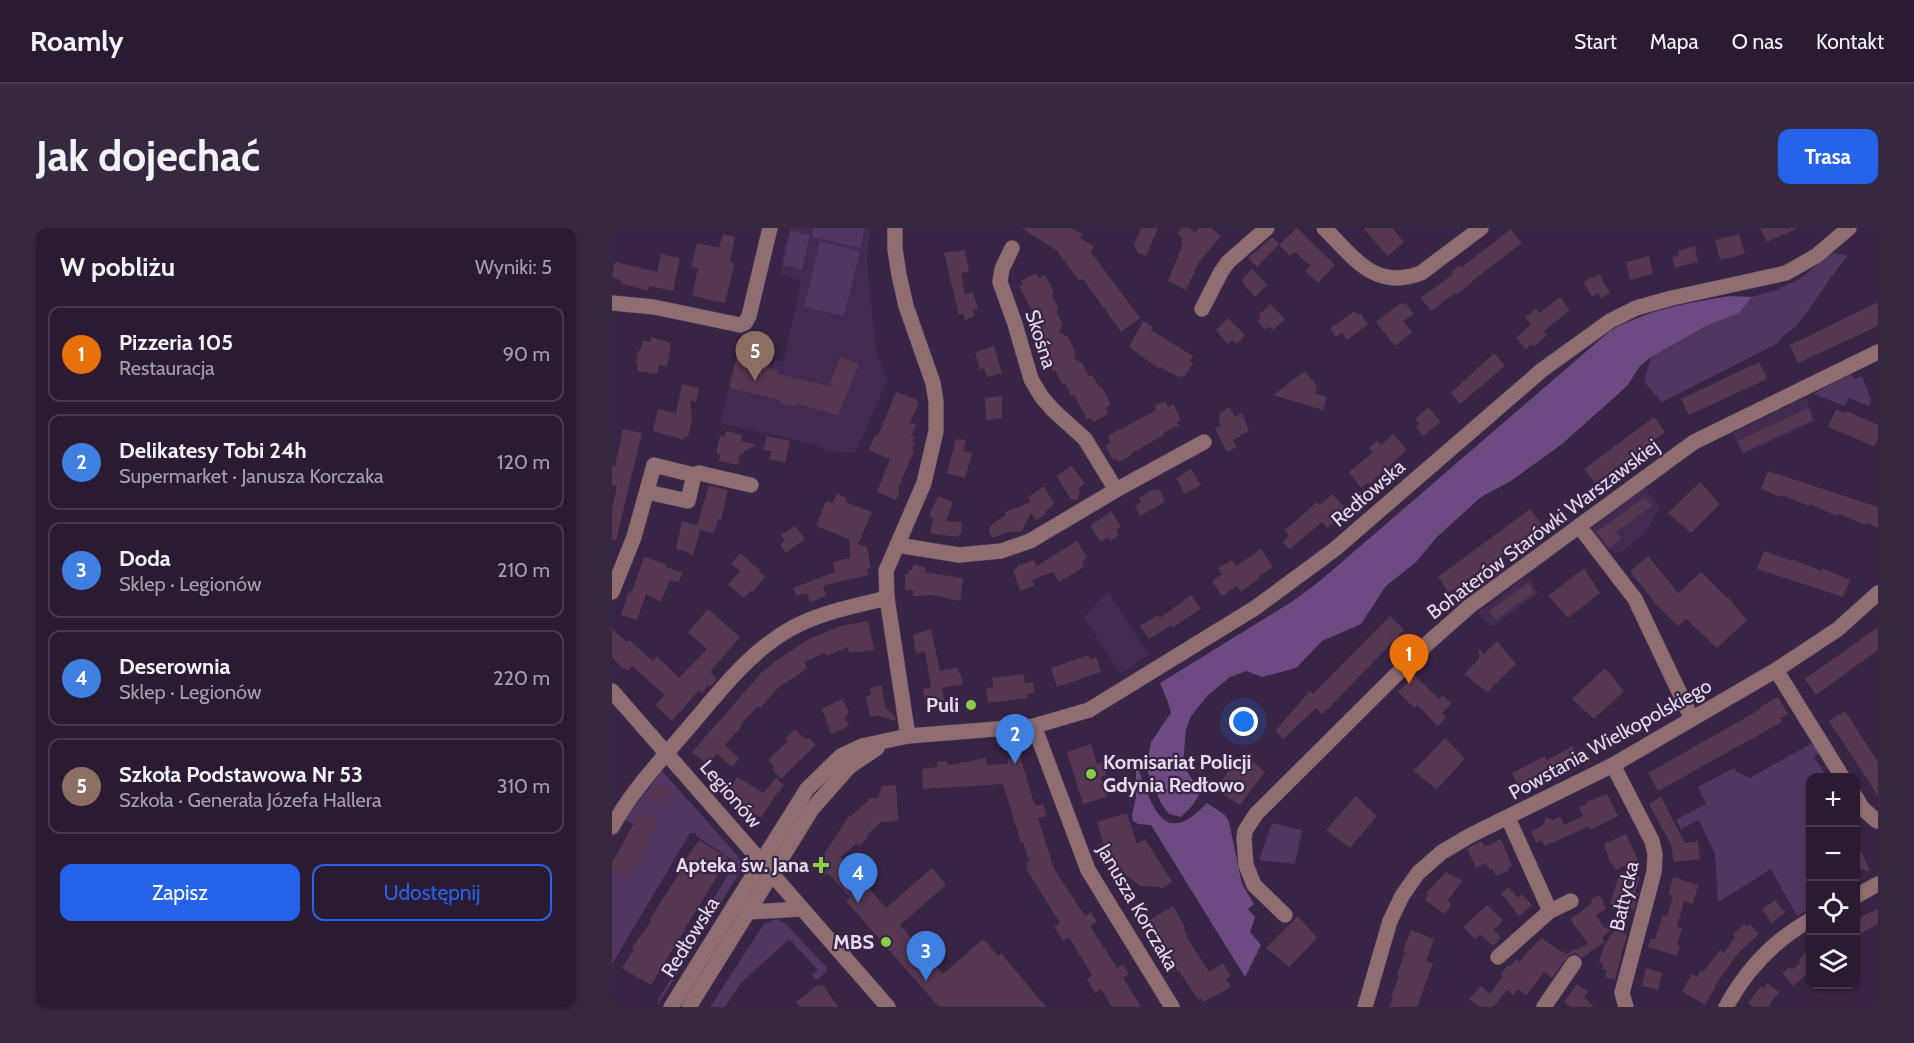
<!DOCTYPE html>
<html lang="pl">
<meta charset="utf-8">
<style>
:root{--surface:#2a1b33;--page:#36283f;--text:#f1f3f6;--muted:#a5a1ac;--line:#46394e;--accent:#2563eb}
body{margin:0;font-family:Cabin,sans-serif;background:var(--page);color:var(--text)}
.controls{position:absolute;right:18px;bottom:18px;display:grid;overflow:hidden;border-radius:12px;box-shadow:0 2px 4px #0004}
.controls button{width:54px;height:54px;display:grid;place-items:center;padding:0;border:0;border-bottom:2px solid var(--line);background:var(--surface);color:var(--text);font:30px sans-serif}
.you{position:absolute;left:632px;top:494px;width:21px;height:21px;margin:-15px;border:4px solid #fff;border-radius:50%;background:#1a73e8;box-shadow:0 0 0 9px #1a73e833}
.badge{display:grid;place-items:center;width:39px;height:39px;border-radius:50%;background:var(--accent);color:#fff;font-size:20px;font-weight:700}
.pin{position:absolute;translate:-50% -50px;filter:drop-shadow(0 2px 3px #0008)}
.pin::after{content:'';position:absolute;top:32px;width:21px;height:18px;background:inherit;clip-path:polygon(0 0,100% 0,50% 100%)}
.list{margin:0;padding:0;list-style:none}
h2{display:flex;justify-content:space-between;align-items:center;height:78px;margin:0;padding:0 24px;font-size:26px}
h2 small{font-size:20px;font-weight:400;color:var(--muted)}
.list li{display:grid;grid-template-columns:39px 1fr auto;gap:18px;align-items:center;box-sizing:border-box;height:96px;margin:0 12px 12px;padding:0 12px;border:2px solid var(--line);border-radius:12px}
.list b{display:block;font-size:22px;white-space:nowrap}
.list p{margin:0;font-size:20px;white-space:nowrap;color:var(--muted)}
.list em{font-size:20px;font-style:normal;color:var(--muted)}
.actions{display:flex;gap:12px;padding:18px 24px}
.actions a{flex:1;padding:14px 0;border:2px solid var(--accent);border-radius:12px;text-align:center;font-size:21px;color:var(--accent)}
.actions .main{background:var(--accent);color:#fff}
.icon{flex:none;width:33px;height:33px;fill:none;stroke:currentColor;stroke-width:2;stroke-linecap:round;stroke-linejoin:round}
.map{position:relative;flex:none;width:1266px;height:779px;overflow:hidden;border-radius:12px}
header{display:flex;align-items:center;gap:36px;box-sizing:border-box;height:84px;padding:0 30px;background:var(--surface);border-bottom:2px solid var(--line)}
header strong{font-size:28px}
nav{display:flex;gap:33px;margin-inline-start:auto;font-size:21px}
.intro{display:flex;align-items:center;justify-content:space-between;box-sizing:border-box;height:144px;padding:0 36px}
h1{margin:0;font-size:42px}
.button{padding:15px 27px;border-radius:12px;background:var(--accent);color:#fff;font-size:21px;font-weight:700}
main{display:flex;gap:36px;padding:0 36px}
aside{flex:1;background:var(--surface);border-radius:12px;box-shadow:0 2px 4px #0004}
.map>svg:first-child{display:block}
.built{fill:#422a50}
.green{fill:#523662}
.forest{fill:#6d4b82}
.building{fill:#563752}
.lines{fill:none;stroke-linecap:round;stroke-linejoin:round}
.minor-casing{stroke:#54415f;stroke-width:16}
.minor{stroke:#8f6d71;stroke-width:15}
.poi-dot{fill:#8bce46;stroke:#382444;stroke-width:2}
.labels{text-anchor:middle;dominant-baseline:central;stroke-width:4.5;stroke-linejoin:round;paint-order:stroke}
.street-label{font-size:20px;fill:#e6daee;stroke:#382444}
.poi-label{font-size:20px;font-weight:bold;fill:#e6daee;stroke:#382444;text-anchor:end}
</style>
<header>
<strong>Roamly</strong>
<nav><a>Start</a><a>Mapa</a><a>O nas</a><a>Kontakt</a></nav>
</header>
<div class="intro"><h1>Jak dojechać</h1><a class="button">Trasa</a></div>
<main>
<aside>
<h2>W pobliżu<small>Wyniki: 5</small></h2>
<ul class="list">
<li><span class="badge" style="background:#e8710a">1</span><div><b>Pizzeria 105</b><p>Restauracja</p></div><em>90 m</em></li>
<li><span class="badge" style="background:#3f7fe0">2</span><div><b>Delikatesy Tobi 24h</b><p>Supermarket · Janusza Korczaka</p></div><em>120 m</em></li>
<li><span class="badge" style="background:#3f7fe0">3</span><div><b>Doda</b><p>Sklep · Legionów</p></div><em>210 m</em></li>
<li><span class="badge" style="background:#3f7fe0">4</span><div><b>Deserownia</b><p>Sklep · Legionów</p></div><em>220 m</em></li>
<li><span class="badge" style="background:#8d6e63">5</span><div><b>Szkoła Podstawowa Nr 53</b><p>Szkoła · Generała Józefa Hallera</p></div><em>310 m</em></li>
</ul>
<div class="actions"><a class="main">Zapisz</a><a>Udostępnij</a></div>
</aside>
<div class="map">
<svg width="1266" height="779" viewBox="0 0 1266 779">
<rect width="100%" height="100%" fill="#382444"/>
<g class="built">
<path d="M178,0H259L255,29L264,124L276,152L243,225L219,223L196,215L108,195L124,131L160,140L163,132L172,134L189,52L168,47L172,24L170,23L171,17H174Z"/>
<path d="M1194,169L1204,193L1130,227L1120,205Z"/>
<path d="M1032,259L1047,279L1033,306L1011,323L1003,325L995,321L981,305V299Z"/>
<path d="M915,348L927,365L880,399L866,385Z"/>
<path d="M496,363L537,427L508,446L472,389Z"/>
</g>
<g class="green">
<path d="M202,0H253L248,20L200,9Z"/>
<path d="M178,3L198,7L190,42L171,37Z"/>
<path d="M208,13L248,23L232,88L192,79Z"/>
<path d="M1223,25L1236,28C1217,49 1204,74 1186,96C1180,104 1170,106 1166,115L1050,174L1032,154L1039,129L1096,97L1127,85L1140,69L1164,62L1188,51L1217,27Z"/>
<path d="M1239,146L1242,151L1250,148L1259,172L1257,178L1237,170L1233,178L1201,166Z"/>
<path d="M1202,514L1208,525L1202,529L1215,549L1198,550V681L1185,688L1159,641L1106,674L1103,626L1087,592L1069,601L1064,592L1094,576L1086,559L1122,540L1125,544L1138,550Z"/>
<path d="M50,543L125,627L131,639L47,775L45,774L91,697V692L85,686H92L124,634L84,608V605H78L0,736V641L17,650L47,595L28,585L21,596L12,592Z"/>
<path d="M660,595L690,602L683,636L647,632Z"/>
<path d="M164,691L174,696L215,740L214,744L205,752L200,747L206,742L177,711L129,755L113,779H98L152,696Z"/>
</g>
<g class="forest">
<path d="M1119,68L1140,69L1127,85L1096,97L1039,129L1028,138L1015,158L950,216L899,253L869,269L824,310L804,334L774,358L749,396L710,413L684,440L650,449L634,443L618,449L596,467L579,488L574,501L571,537L580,551L587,567L580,578L569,589L557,586L549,575L534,540L539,514L559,485L556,474L548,455L681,373L709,352L998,103C1038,81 1075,75 1119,68Z"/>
<path d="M524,536C540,574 549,624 595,575L613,587L617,594L630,656L642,676L636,681L643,689L638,704L649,717L633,749L539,597L526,596L521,593L520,587L524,569Z"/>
</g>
<g class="building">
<path d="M410,0H460L470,6L468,10L482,18L479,24L528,90L509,104L471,51L467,53L445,23Z"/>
<path d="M529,0H546L534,28L526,25L522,17Z"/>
<path d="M570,0H577L583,5L587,0H599L609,8L587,34L574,62L556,53L571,15L569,13L571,11L565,6Z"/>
<path d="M685,0L723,37L706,55L693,43L698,38L683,24L678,28L667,17Z"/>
<path d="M751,0H780L792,14L776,28Z"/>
<path d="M1148,0H1186L1155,14Z"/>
<path d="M899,1L910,15L860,53L861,54L844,67L843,65L819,83L809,70L841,46L839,44L848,37L850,39Z"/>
<path d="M111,6L123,9L118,34L122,35V37L113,75L80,68L86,40L79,39L85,15L107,20Z"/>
<path d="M1127,6L1133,26L1108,32L1103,12Z"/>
<path d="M660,9L667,16L645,39L636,30Z"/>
<path d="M1083,18L1086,34L1063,40L1060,29L1067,28L1066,23Z"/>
<path d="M353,22L357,44L349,45L353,67L361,64L366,81L361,82L363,88L353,92L351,86L347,87L332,25Z"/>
<path d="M49,26L68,30L61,63L37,58L36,63L8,55L9,52L0,50L2,36L4,34L45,44Z"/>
<path d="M1037,28L1041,46L1018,52L1014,34Z"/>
<path d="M640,41L655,57L643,69L631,56L632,55L630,52Z"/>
<path d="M424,45L427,50L433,47L441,62L440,68L446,79L445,85L450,95L447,104L456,109L463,123V131L471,136L476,147L481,148L486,157L491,161L499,177L493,180L496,186L481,194L479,190L475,191L462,167L459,168L453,155L450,156L443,142L441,143L426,115L428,114L421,100L424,98L417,85L420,83L407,58L411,56L409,53Z"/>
<path d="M987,46L998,65L989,70L986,65L980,69L971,54Z"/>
<path d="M948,69L958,82L932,103L935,107L922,119L919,116L914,121L904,110L919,96L913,89L924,81L928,85Z"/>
<path d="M1266,74V98L1186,135L1178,117Z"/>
<path d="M789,75L791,77L793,75L802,86L791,93L800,104L783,118L764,94Z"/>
<path d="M658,76L673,91L661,102L657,98L653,102L646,94L648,92V86Z"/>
<path d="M743,83L746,87L748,85L756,96L735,112L730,105L724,109L718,100Z"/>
<path d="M616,90L633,107L625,116L620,112L616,116L604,102Z"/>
<path d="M531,93L541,99L539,102L581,128L578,133L581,135L572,149L570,147L568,150L548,139L547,141L517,119Z"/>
<path d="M39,109L59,115L55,139L47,137L45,146L25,143L26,136L24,134L26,123H28L31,112L38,114Z"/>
<path d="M382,118L390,145L375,149L372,140L368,142L363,124Z"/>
<path d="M882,125L893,138L848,176L839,165Z"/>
<path d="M228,129L247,136L226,188L209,182L185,176L184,179L168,175V172L117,160L124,131L166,142L165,146L217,158Z"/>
<path d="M1147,134L1155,151L1077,187L1069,171Z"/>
<path d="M693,143L705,158L703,165L715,169L711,182L661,167Z"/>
<path d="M70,156L87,160L84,174L78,172L80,191L76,209L73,208L72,212L41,203L46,181L64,185Z"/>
<path d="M284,164L305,172L306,177L298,195L304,197L299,208L302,209L300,214L303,215L300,222L302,223L286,261L288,262L284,272L265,264L278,231L257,222L263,207L266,208Z"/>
<path d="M390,168V190L374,192L373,170Z"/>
<path d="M553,173L556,179L561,176L569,192L565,194L567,197L551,205L552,207L518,226L519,228L506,234L505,231L501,232L493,217L499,214L496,208L544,182L542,178Z"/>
<path d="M617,179L623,189L630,185L637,203L621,212L625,219L615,224L603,200L609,198L607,194L608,185Z"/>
<path d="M816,179L829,194L811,208L804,199L807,195L803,191Z"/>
<path d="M1196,180L1201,192L1131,224L1126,213Z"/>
<path d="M1224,181L1233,185L1234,183L1266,197V211L1262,218L1216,199Z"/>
<path d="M1042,189L1053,204L983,255L972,241Z"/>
<path d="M11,201L30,205L4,312H0V281L5,258L0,257V237L3,238Z"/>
<path d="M114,203L131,207L129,213L144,217L132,224L131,227L128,226L126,237L107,233L108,227L105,226V221L108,208L112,209Z"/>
<path d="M781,206L795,222L757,256L756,255L749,260L737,244L761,224L757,220L765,213L769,217Z"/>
<path d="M155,208L178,213L173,235L157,231L159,223L151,222Z"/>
<path d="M344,211L354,212L351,223L360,225L353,250L335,245Z"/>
<path d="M460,238L473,256L466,261L468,264L465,272L459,271L444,248Z"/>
<path d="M579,241L589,257L573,266L564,250Z"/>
<path d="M1156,243L1266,279V300L1254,295L1253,297L1226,286L1225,288L1197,276V278L1169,267L1168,269L1149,261Z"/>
<path d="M1088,254L1108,276L1079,305L1056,285Z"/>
<path d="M97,257L116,262L109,292L106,291L102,305L88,302L81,328L73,323L64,321L70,293L85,297Z"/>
<path d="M432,258L442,276L433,284L434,286L424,292L419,285L409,304H397L380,310L377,302L380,296L394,287L393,284L419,274L416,269Z"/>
<path d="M542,261L543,263L547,261L553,274L528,288L523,278L529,274L527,270Z"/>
<path d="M225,266L235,270L234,274L260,284L246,316L255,319L259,340L255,341L256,347L213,357L211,359L214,368L198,374L195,365L184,368L181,360L223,344L221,334L238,330L237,311L204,298L214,273L221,275Z"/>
<path d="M721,266L735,283L715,300L710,294L678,321L671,314L677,308L673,302L705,274L708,277Z"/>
<path d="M326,268L341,274L334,293L350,294L349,305L345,309L318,305L321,290L317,288Z"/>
<path d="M1033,269L1040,278L1004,304L1009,311L998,320L984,304Z"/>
<path d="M918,281L930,297L842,362L836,364L826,349Z"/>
<path d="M499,283L509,299L504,302L507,307L498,313L496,309L489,314L478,298Z"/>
<path d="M183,298L193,311L174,325L168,317L173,313L169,307Z"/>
<path d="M465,313L475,330L470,333L473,338L447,354L441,344L420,352L422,358L408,363L401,342L406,340L405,338L422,332L425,338Z"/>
<path d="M649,321L661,339L647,348L648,350L628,364L625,358L610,368L600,353L610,346L606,340L620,332L624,338Z"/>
<path d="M1152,323L1180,333L1181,331L1209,343L1210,340L1238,352L1231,369L1145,341Z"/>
<path d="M128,325L148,342L147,344L153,349L141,364L140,362L132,370L116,357L128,343L119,336Z"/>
<path d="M1036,328L1066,365L1089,344L1115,370L1116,369L1135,392L1105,420L1074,391L1066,398L1043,375L1018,343Z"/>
<path d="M32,329L54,336L53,339L70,344L67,355L58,352L49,374L34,366L25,392L9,387L17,363L20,364Z"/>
<path d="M302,336L314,340L312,344L351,350L348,373L320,367L301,368V362H293V346H297V342H300Z"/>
<path d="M972,340L988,365L956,390L936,368Z"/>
<path d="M916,355L923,364L884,392L877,383Z"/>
<path d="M579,367L589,381L561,399L560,397L537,411L528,398L546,387L548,390Z"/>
<path d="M96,381L128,409L98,444L105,451L98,459L96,457L90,465L87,462L60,493L43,477L53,467L20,438L16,443L13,440L11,441L0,429V401L15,414L17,412L41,433L45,428L67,450L95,421L76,404Z"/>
<path d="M778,388L792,402L716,481L710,486L704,480L671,511L663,503L698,463L701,466Z"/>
<path d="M256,393L262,422L237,425L236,419L215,428L213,425L192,434L195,439L191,442L192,443L166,460L148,480L146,478L129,496L131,497L113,517L127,531L120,539L105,526L96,537L80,524L150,444L164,433L197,411L229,398Z"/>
<path d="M1266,399V422L1204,467L1193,451Z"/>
<path d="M319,401L328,443L346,440V445L348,444L351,456L330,460L333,476L314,480L311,461L319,460L313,423L304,425L301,407Z"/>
<path d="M885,413L904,436L875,464L852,446L867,431V421L872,426Z"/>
<path d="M476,427L478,431L484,429L489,444L445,459L439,440Z"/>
<path d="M993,440L1012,463L982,491L960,471Z"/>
<path d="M412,446L413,455L421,454L422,465L415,466V470L376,475L374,460L381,459L380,450Z"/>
<path d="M802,447L827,471L831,467L839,476L830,485L834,489L826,498L805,477L802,480L786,464Z"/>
<path d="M269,457L274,480L283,489L284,493L267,488L258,489L254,468L259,467L258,460Z"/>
<path d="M1166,469L1176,486L1168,490L1170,494L1046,563L1036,545L1149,481L1148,479Z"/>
<path d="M230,471L237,484L233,490L237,498L219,506L210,481Z"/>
<path d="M1233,483L1266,534V568L1217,493Z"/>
<path d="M183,501L193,511L197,510L204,517L169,551L160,541L162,539L156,532L176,513L174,510Z"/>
<path d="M833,510L853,531L825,561L801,543Z"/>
<path d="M479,516L485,536L491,534L495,547L489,549L495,569L471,576L455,524Z"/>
<path d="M961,518L966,528L906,559L900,545L933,528L935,532Z"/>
<path d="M631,525L653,544L628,577L603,561Z"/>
<path d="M408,528L421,572L424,578L431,576L434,588L426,590L442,641L473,688L479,684L485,694L478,698L505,740L511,736L517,746L511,750L529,779H500L489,761L483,765L475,751L480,747L468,728L457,709L451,713L442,699L448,695L414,641L416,640L414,634L417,633L411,614L409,615L391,556L311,561L310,541L325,539V534L335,533L336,537L374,530L375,537L396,536L395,532Z"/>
<path d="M125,549L151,565L164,550L172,558L163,568L149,590L115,566Z"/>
<path d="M49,553L60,562L48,577L37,567Z"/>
<path d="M284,557L286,593L269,594L254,608L256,610L247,617L245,615L229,629L274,680L320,640L334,657L288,697L331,746L370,712L374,714L386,728L389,725L434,779H327L234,673L238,670L216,645L213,648L204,638L237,588L238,589L256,573V571L266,570L270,558Z"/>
<path d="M995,566L1006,588L978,602L976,599L933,618L930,612L924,615L919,604L932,596L934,589L941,592L948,588L952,597L971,588L967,579L975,576L974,574Z"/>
<path d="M744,568L765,588L738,620L714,602Z"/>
<path d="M1049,569L1073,615L1086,613L1088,631L1062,634L1059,617L1037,576Z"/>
<path d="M28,584L46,594V598L17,651L0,641V635Z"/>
<path d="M515,585L525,616L533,611L560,654L549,661L548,659L528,658L513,646L508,649L495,627L485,594Z"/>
<path d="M1014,606L1026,632L1004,642L1001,636L999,637L992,616Z"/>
<path d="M889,611L900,638L896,640L897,642L884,648L881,641L878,642L874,635L864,640L855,621L869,613L873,619Z"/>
<path d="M87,612L116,630L39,757L10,740L22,721L20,720L39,693L37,692L70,641L68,640Z"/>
<path d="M1244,613L1258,643L1244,641Z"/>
<path d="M834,644L850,653L836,672L839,678L832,686L813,672L816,667L814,665Z"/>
<path d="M1008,644L1028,649L1023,666H1026L1022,682L998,676Z"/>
<path d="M1061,649L1086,657L1081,676L1072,673L1065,699L1070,700L1065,717L1068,718L1065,728L1036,719L1039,710L1043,711L1051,687L1055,688L1061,668L1057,666Z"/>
<path d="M897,659L906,670L910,666L920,677L907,688L889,665Z"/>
<path d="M988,667L994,681L984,687L991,699L999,701L990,710L993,714L970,730L963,725L957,727L940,750L932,744L914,768L906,761L901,767L895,762L881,779H867L857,771L869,758L878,766L891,748L889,746L896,737L898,739L904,731L908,734L917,722L930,710L949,724L952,722L953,726L976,716L958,691L979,676L980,670Z"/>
<path d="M1163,672L1173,685L1160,695L1150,681Z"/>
<path d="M875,677L891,692L882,702L889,710L881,718L868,706L863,711L851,699Z"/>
<path d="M561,678L573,699L572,700L576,711L597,744L611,735L619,748L614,751L619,759L591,774L589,770L586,772L567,743L566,744L535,694Z"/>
<path d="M1266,681V696L1244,708V691Z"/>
<path d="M686,688L705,710L677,739L654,720Z"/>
<path d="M1132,696L1135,699L1138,696L1147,706L1126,725L1102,759L1103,760L1093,777L1070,763L1080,746L1085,749L1089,742L1091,744L1108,722L1112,725L1123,709L1121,707Z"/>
<path d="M799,702L822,711L814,733L821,735L805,779H777L781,771L779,770L787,748L785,747L793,724L791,723Z"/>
<path d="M1002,702L1015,706L1003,752L993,749L995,742L990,741L991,736L987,734L992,718Z"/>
<path d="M1198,717V749L1194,743L1195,746L1181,758L1170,745L1178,739L1180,742L1188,735L1187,733Z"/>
<path d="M1034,740L1050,745L1046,762L1030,758Z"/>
<path d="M1155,755L1167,764L1156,779H1142L1136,775L1149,758L1152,760Z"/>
<path d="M207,756L209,759L211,757L226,779H188L184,774Z"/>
<path d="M965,756L976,764L972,769L982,779H959L952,774Z"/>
</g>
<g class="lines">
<g class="minor-casing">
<g id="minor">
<path d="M283,0V21L287,47L294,78L321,155L324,174V203L312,255L274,343L275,370L296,508"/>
<path d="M712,0C742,29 762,63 809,45L869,0"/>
<path d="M400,20L390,41L388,54L403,96L419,151L429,168L441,182L473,211L504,262"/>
<path d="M0,75L42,79L128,97L133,95L137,88L158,0"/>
<path d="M590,81L609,44L616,34L655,0"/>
<path d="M35,264L76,273L82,247"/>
<path d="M967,298L1023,371L1080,491"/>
<path d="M285,317L347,327L389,323L418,313L504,262L592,214"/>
<path d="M0,364L22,309L42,237L82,247L87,245L139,257"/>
<path d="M1164,442L1231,550"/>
<path d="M0,463L276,779"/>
<path d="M422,498L476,642L560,779"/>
<path d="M1001,537L1040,613L1043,626L1042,644L1010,765L1014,779"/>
<path d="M1244,569L1250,580L1265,593"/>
<path d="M896,590L938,683"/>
<path d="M0,599C20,562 51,530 78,498C108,463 139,422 180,400C209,384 243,378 275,370"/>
<path d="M1244,668L1266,656"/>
<path d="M136,684L190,681"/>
<path d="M673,687L642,657L634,637L632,610L633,603L644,586L816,415L858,378L1082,214L1266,124"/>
<path d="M886,729L938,683L959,673"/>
<path d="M59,779L195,561L229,528L250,518L296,508L422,498L477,482L643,380L723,321L930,142L998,93L1024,80L1060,70L1174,45L1204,28L1237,0"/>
<path d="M77,779L200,581L237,539L265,520"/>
<path d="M753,779L778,693L790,668L806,645L830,624L859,607L1001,537L1164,442L1226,401L1266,365"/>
<path d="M932,779L962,735"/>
<path d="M1114,779C1134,742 1161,713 1198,692"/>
</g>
</g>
<use href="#minor" class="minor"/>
</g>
<g class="poi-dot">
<circle cx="359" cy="477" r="6"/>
<circle cx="479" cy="546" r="6"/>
<path d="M206 628h6v6h6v6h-6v6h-6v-6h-6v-6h6z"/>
<circle cx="274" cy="714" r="6"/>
</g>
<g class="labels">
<g class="street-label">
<text transform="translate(429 111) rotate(72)">Skośna</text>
<text transform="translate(756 265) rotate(-41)">Redłowska</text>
<text transform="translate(931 301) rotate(-37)">Bohaterów Starówki Warszawskiej</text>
<text transform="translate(998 511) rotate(-29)">Powstania Wielkopolskiego</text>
<text transform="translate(119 566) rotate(49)">Legionów</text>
<text transform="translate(1012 668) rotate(-77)">Bałtycka</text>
<text transform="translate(526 679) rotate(60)">Janusza Korczaka</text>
<text transform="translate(78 709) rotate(-58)">Redłowska</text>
</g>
<g class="poi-label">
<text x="347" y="477">Puli</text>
<text x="491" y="534" text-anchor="start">Komisariat Policji<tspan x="491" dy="23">Gdynia Redłowo</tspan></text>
<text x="197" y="637">Apteka św. Jana</text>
<text x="262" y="714">MBS</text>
</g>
</g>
</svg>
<div class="controls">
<button>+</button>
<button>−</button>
<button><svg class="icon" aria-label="locate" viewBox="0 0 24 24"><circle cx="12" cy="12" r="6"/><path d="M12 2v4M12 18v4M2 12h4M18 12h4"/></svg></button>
<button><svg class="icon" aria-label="layers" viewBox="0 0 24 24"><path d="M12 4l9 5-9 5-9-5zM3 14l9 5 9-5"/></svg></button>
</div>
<div class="you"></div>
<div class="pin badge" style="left:797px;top:456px;background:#e8710a">1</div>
<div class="pin badge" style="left:403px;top:536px;background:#3f7fe0">2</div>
<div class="pin badge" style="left:314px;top:753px;background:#3f7fe0">3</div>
<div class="pin badge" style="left:246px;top:675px;background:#3f7fe0">4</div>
<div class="pin badge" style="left:143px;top:153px;background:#8d6e63">5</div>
</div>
</main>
